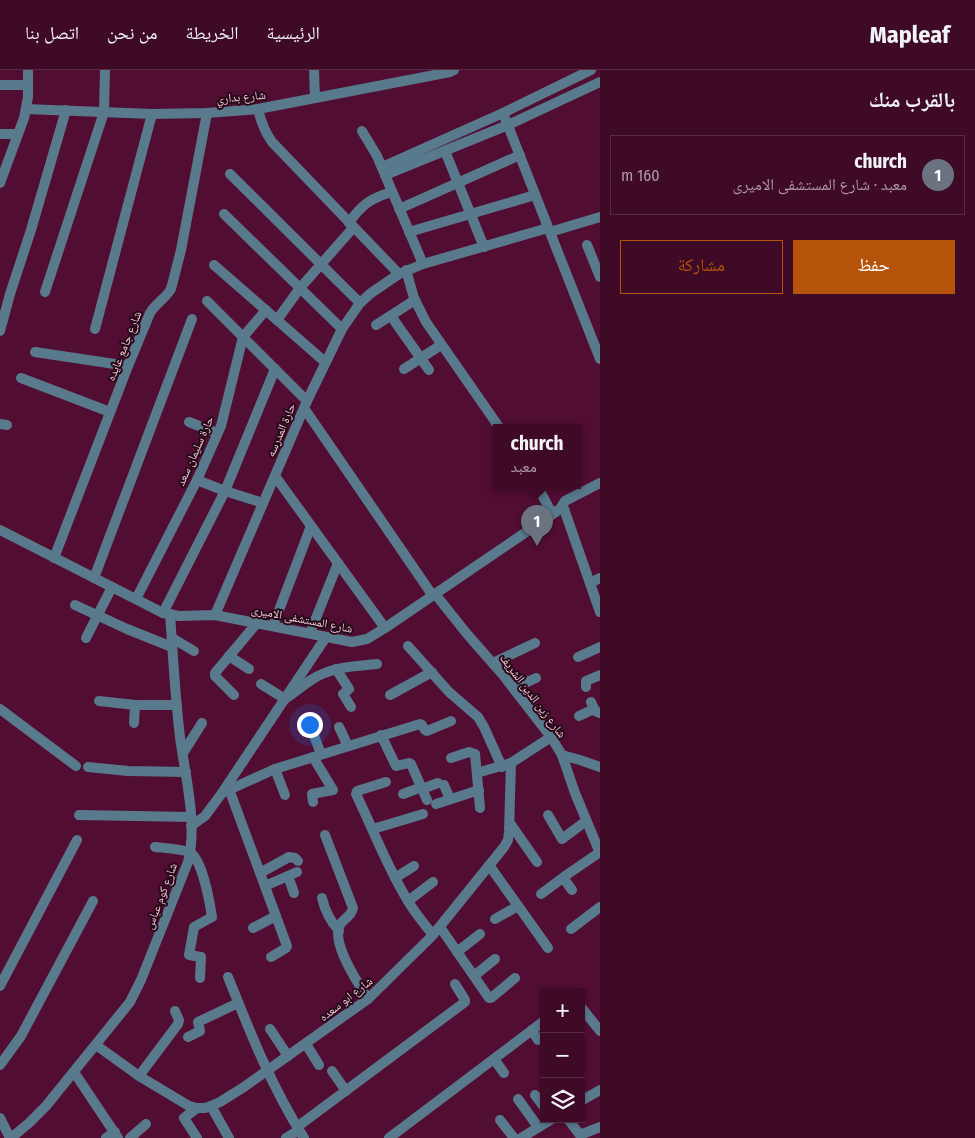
<!DOCTYPE html>
<html lang="ar">
<meta charset="utf-8">
<style>
:root{--surface:#3e0a26;--page:#491832;--text:#f1f3f6;--muted:#ad9aa7;--line:#572b43;--accent:#b45309}
body{margin:0;font-family:"Fira Sans Condensed","Noto Naskh Arabic",sans-serif;background:var(--page);color:var(--text);direction:rtl}
.controls{position:absolute;right:15px;bottom:15px;display:grid;overflow:hidden;border-radius:0px;box-shadow:0 1px 4px #0004}
.controls button{width:45px;height:45px;display:grid;place-items:center;padding:0;border:0;border-bottom:1px solid var(--line);background:var(--surface);color:var(--text);font:25px sans-serif}
.you{position:absolute;left:309px;top:654px;width:18px;height:18px;margin:-12px;border:4px solid #fff;border-radius:50%;background:#1a73e8;box-shadow:0 0 0 8px #1a73e833}
.badge{display:grid;place-items:center;width:32px;height:32px;border-radius:50%;background:var(--accent);color:#fff;font-size:16px;font-weight:700}
.pin{position:absolute;translate:-50% -41px;filter:drop-shadow(0 1px 2px #0008)}
.pin::after{content:'';position:absolute;top:26px;width:18px;height:15px;background:inherit;clip-path:polygon(0 0,100% 0,50% 100%)}
.popup{position:absolute;left:493px;top:354px;width:88px;height:65px;box-sizing:border-box;display:grid;place-content:center;border-radius:0px;background:var(--surface);filter:drop-shadow(0 1px 4px #0005);font-size:16px;white-space:nowrap;color:var(--muted)}
.popup b{font-size:19px;color:var(--text)}
.popup::after{content:'';position:absolute;left:50%;top:100%;margin-left:-10px;border:10px solid transparent;border-top-color:var(--surface)}
.list{margin:0;padding:0;list-style:none}
h2{display:flex;justify-content:space-between;align-items:center;height:65px;margin:0;padding:0 20px;font-size:21px}
h2 small{font-size:16px;font-weight:400;color:var(--muted)}
.list li{display:grid;grid-template-columns:32px 1fr auto;gap:15px;align-items:center;box-sizing:border-box;height:80px;margin:0 10px 10px;padding:0 10px;border:1px solid var(--line);border-radius:0px}
.list b{display:block;font-size:19px;white-space:nowrap}
.list p{margin:0;font-size:16px;white-space:nowrap;color:var(--muted)}
.list em{font-size:16px;font-style:normal;color:var(--muted)}
.actions{display:flex;gap:10px;padding:15px 20px}
.actions a{flex:1;padding:11px 0;border:1px solid var(--accent);border-radius:0px;text-align:center;font-size:18px;color:var(--accent)}
.actions .main{background:var(--accent);color:#fff}
.icon{flex:none;width:28px;height:28px;fill:none;stroke:currentColor;stroke-width:2;stroke-linecap:round;stroke-linejoin:round}
.map{position:relative;flex:none;width:600px;height:1068px;overflow:hidden;direction:ltr}
header{display:flex;align-items:center;gap:30px;box-sizing:border-box;height:70px;padding:0 25px;background:var(--surface);border-bottom:1px solid var(--line)}
header strong{font-size:24px}
nav{display:flex;gap:28px;margin-inline-start:auto;font-size:18px}
main{display:flex}
aside{flex:1;background:var(--surface)}
.map>svg:first-child{display:block}
.lines{fill:none;stroke-linecap:round;stroke-linejoin:round}
.street{stroke:#587a8c;stroke-width:10}
.labels{text-anchor:middle;dominant-baseline:central;stroke-width:4;stroke-linejoin:round;paint-order:stroke}
.street-label{font-size:12px;fill:#f3c8d9;stroke:#270a19}
</style>
<header>
<strong>Mapleaf</strong>
<nav><a>الرئيسية</a><a>الخريطة</a><a>من نحن</a><a>اتصل بنا</a></nav>
</header>
<main>
<aside>
<h2>بالقرب منك<small></small></h2>
<ul class="list">
<li><span class="badge" style="background:#6b7280">1</span><div><b>church</b><p>معبد · شارع المستشفى الاميرى</p></div><em>160 m</em></li>
</ul>
<div class="actions"><a class="main">حفظ</a><a>مشاركة</a></div>
</aside>
<div class="map">
<svg width="600" height="1068" viewBox="0 0 600 1068">
<rect width="100%" height="100%" fill="#520d33"/>
<g class="lines">
<g class="street">
<path d="M314,0L315,28"/>
<path d="M0,15H28"/>
<path d="M26,39L152,44L207,43L258,39L450,2L454,0"/>
<path d="M258,39C261,52 265,62 272,72L399,204"/>
<path d="M503,43L600,289"/>
<path d="M362,61L377,86L423,194"/>
<path d="M0,64H18"/>
<path d="M445,81L484,177"/>
<path d="M382,97L503,43L591,0"/>
<path d="M230,104L360,233"/>
<path d="M385,105L508,55L600,12"/>
<path d="M0,113L24,48L28,27V0"/>
<path d="M399,139L520,85"/>
<path d="M224,144L342,259"/>
<path d="M349,153C361,135 371,128 392,122"/>
<path d="M409,162L535,125"/>
<path d="M550,162L600,147"/>
<path d="M587,175L600,207"/>
<path d="M214,195L325,292"/>
<path d="M406,200L414,228L426,252L499,357"/>
<path d="M45,222L104,42L105,0"/>
<path d="M207,231L307,331"/>
<path d="M391,246L429,300"/>
<path d="M277,250L300,218L353,158"/>
<path d="M376,255L415,230"/>
<path d="M95,259L152,44"/>
<path d="M0,261L10,224L31,160L66,40"/>
<path d="M35,282L128,296"/>
<path d="M404,299L441,275"/>
<path d="M21,308L110,342"/>
<path d="M304,338L433,526"/>
<path d="M189,352L217,363"/>
<path d="M0,354L7,355"/>
<path d="M275,406L385,558"/>
<path d="M197,410L225,421L263,433"/>
<path d="M537,415L552,444"/>
<path d="M563,436L600,542"/>
<path d="M0,460L163,543L179,546L215,545L352,572L367,569L385,558L560,439L565,431L600,413"/>
<path d="M54,488L128,296L150,243C156,233 165,229 171,219L181,180L207,43"/>
<path d="M94,508L192,249"/>
<path d="M590,513L600,508"/>
<path d="M436,525L467,564L503,605L551,667L562,685L575,723L600,783"/>
<path d="M136,529L197,410L221,356L243,267L266,240"/>
<path d="M75,535L127,559L172,577"/>
<path d="M163,543L225,421L275,299"/>
<path d="M215,545L307,331L342,259L360,233L371,223L399,204L423,194L548,158"/>
<path d="M273,556L311,456"/>
<path d="M310,563L338,493"/>
<path d="M86,568L112,517"/>
<path d="M172,568L194,581"/>
<path d="M408,576L449,622L478,647L484,657L502,697"/>
<path d="M229,586L249,599"/>
<path d="M578,587L600,577"/>
<path d="M493,593L535,573"/>
<path d="M336,599L349,619L343,624L351,637"/>
<path d="M261,614L285,629C294,623 302,616 311,610C331,597 354,596 377,594"/>
<path d="M586,617V611L600,605"/>
<path d="M514,618L536,608"/>
<path d="M234,625L215,606V603L257,553"/>
<path d="M390,625L432,602"/>
<path d="M99,631L135,635H177"/>
<path d="M591,632L595,641L600,643"/>
<path d="M0,639L76,696"/>
<path d="M579,646L594,639"/>
<path d="M134,653L135,635"/>
<path d="M339,657L348,676"/>
<path d="M313,663L321,684"/>
<path d="M381,665L396,696L409,693L411,694L427,730"/>
<path d="M183,683L202,653"/>
<path d="M562,685L580,690L600,697"/>
<path d="M451,688L469,682L475,684L480,738"/>
<path d="M88,697L128,701L186,702"/>
<path d="M275,699L285,725"/>
<path d="M477,703L511,693L551,667"/>
<path d="M386,712L357,721L356,724C373,759 387,797 408,831C415,843 424,854 433,865"/>
<path d="M444,715L450,729"/>
<path d="M229,719L287,876L286,878L271,887"/>
<path d="M422,719L438,713"/>
<path d="M222,723L275,699L420,654L422,655L425,660L427,661L451,651"/>
<path d="M403,724L422,717"/>
<path d="M313,732L312,724L333,720L313,687"/>
<path d="M436,734L479,720"/>
<path d="M79,745L191,747"/>
<path d="M548,745L562,769L586,751"/>
<path d="M510,753L537,792"/>
<path d="M191,756L205,746L222,723L326,567"/>
<path d="M373,759L423,744"/>
<path d="M325,765L353,838C351,848 342,848 339,857C333,876 358,913 368,929"/>
<path d="M155,777C164,778 181,779 189,782C202,787 210,834 212,847L194,857L189,885L201,887L200,908"/>
<path d="M489,795L548,878"/>
<path d="M260,803L289,787L295,788L298,791"/>
<path d="M288,806L294,823"/>
<path d="M395,808L414,796"/>
<path d="M265,816L297,802"/>
<path d="M572,820L564,809L565,806L600,782"/>
<path d="M541,824L564,807"/>
<path d="M322,828C325,841 330,851 339,861"/>
<path d="M408,831L433,812"/>
<path d="M495,849L518,836"/>
<path d="M440,857L489,928H491L515,908"/>
<path d="M253,858L276,846"/>
<path d="M571,859L600,837"/>
<path d="M457,882L480,864"/>
<path d="M474,906L495,889"/>
<path d="M228,907C250,962 272,1018 304,1068"/>
<path d="M0,916L77,770"/>
<path d="M581,937L600,961"/>
<path d="M270,959L288,986"/>
<path d="M532,960L538,970"/>
<path d="M188,967L200,961L198,952L238,933"/>
<path d="M306,974L319,995"/>
<path d="M96,975L139,1006L189,1036L197,1038H205L211,1036L220,1032L244,1017L368,929L430,868L437,860L504,777L508,770L509,762L511,693"/>
<path d="M494,989L504,1003"/>
<path d="M0,995L21,966L93,831"/>
<path d="M332,1001L346,1021"/>
<path d="M74,1002L118,1068"/>
<path d="M139,1006L178,954L179,950L175,941"/>
<path d="M535,1025L544,1037"/>
<path d="M518,1029L538,1057"/>
<path d="M581,1031L600,1020"/>
<path d="M211,1036L229,1068"/>
<path d="M0,1048L10,1068"/>
<path d="M568,1049L580,1065L600,1057"/>
<path d="M500,1050L514,1068"/>
<path d="M297,1057L465,932V930L455,914"/>
<path d="M11,1068L29,1053L46,1036L130,932L141,910L188,792C198,753 185,706 180,667C175,626 173,585 170,544"/>
<path d="M106,1068L115,1062"/>
<path d="M130,1068L146,1054"/>
<path d="M197,1068L184,1048L197,1038"/>
<path d="M286,1068L299,1060"/>
<path d="M389,1068L544,951"/>
<path d="M521,1068L552,1049"/>
</g>
</g>
<g class="labels">
<g class="street-label">
<text transform="translate(241 27) rotate(-5)">شارع بداري</text>
<text transform="translate(124 276) rotate(-68)">شارع جامع عايده</text>
<text transform="translate(281 360) rotate(-67)">حارة المدرسه</text>
<text transform="translate(195 381) rotate(-66)">حارة سليمان سعد</text>
<text transform="translate(302 549) rotate(11)">شارع المستشفى الاميرى</text>
<text transform="translate(533 626) rotate(53)">شارع زين الدين الشريف</text>
<text transform="translate(161 826) rotate(-69)">شارع كوم عباس</text>
<text transform="translate(346 929) rotate(-38)">شارع ابو سعده</text>
</g>
</g>
</svg>
<div class="controls">
<button>+</button>
<button>−</button>
<button><svg class="icon" aria-label="layers" viewBox="0 0 24 24"><path d="M12 4l9 5-9 5-9-5zM3 14l9 5 9-5"/></svg></button>
</div>
<div class="you"></div>
<div class="pin badge" style="left:537px;top:476px;background:#6b7280">1</div>
<div class="popup"><b>church</b>معبد</div>
</div>
</main>
